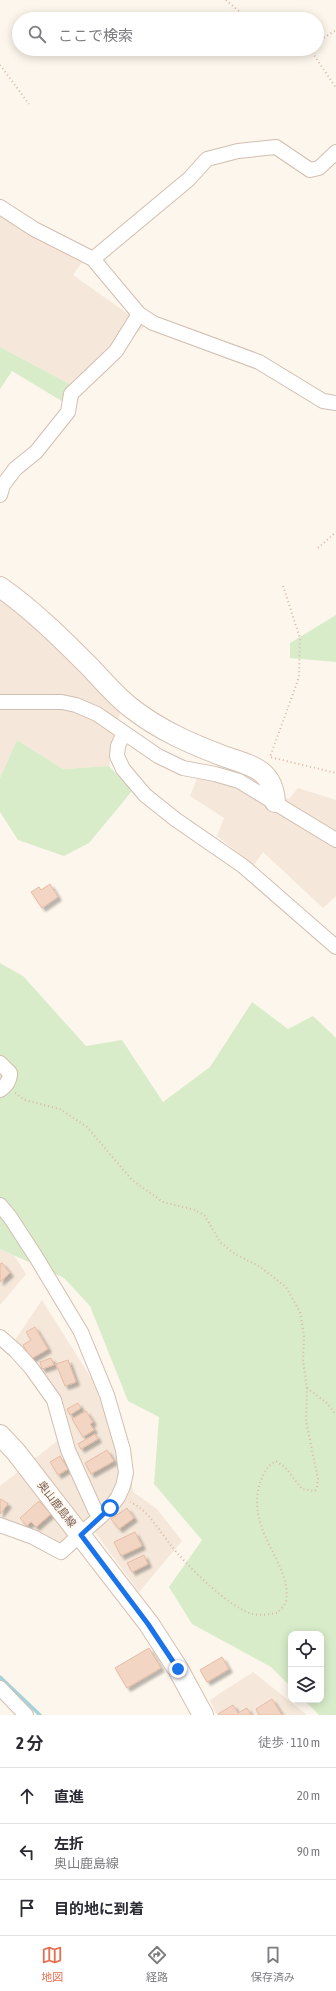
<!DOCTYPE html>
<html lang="ja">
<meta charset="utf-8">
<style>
:root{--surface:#fff;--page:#f2f2f3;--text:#2b2b33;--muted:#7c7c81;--line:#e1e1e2;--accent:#e76f51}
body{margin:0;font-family:"Asap Condensed","Noto Sans JP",sans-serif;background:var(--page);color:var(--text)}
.controls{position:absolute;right:12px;bottom:12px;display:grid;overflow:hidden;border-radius:8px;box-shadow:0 2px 10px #0003}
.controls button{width:36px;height:36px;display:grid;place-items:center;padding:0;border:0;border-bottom:1px solid var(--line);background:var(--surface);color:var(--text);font:20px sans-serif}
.stop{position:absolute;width:12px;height:12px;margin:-9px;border:3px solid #1a73e8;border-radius:50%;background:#fff}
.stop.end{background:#1a73e8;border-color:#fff;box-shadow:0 1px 4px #0008}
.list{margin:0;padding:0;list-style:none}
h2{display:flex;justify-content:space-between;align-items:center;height:52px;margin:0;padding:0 16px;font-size:17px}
h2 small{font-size:13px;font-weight:400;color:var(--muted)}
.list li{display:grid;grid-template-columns:26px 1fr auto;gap:12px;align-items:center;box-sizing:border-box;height:56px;padding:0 16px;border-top:1px solid var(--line)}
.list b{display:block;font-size:15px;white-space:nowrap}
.list p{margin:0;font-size:13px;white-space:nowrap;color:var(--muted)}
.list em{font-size:13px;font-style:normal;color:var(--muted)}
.icon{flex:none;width:22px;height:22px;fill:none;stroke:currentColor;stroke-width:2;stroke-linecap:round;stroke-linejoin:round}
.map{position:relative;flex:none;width:336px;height:1715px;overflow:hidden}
.search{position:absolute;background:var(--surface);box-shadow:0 2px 10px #0003;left:12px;right:12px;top:12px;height:44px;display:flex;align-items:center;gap:10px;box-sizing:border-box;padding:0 14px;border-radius:22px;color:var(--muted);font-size:15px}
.sheet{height:220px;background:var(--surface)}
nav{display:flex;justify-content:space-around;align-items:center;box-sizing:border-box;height:56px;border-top:1px solid var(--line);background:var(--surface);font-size:11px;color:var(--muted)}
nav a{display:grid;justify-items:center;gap:2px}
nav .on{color:var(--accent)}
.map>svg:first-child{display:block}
.residential{fill:#f5e8da}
.green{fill:#d8ecc9}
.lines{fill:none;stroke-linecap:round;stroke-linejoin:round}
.stream{stroke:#a5d3da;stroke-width:3.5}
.building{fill:#f3d5c3;stroke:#e6bba3;filter:url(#shadow)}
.street-casing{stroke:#d1beb0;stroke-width:16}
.secondary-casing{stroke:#d6c0b0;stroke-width:22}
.path{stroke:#d9b8a5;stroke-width:2;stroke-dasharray:1 3;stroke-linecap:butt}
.street{stroke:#fff;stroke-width:14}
.secondary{stroke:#fff;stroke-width:20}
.route{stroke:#1a73e8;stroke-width:5}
.labels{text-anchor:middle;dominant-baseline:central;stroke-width:4;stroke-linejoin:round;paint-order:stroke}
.street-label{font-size:11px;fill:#7a5c4d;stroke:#fffaf3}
</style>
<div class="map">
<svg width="336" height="1715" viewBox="0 0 336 1715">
<defs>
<filter id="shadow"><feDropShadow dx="3.5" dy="3.5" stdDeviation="1" flood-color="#0004"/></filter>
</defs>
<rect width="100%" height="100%" fill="#fdf6ec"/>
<g class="residential">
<path d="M0,198L20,216L87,255L73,275L145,326L75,387L0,347Z"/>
<path d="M0,596L21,608L120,712L109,766L63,769L17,740L0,778Z"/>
<path d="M202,766L289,799L298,788L336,800V896L323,908L263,852L254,865L217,836L224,818L190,796Z"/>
<path d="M0,1249L14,1255L26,1274L0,1305Z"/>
<path d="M42,1300L125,1432L133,1492L157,1509L182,1541L139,1592L95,1532L63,1557L0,1530V1486L61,1438L49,1401L9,1349Z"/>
<path d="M253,1672L307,1715H217L210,1700Z"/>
</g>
<g class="green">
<path d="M0,347L75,387L65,403L12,371L0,389Z"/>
<path d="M336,615V662L290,658V643Z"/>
<path d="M17,740L63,769L109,766L132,791L89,843L64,856L18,840L0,812V778Z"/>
<path d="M0,963L23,976L86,1046L122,1040L163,1102L210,1067L252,1002L288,1029L313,1016L336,1038V1715H319L304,1700H321V1634H291V1687L271,1667L192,1624L169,1587L202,1540L154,1484L159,1417L128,1401L90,1306L64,1278L0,1249Z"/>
</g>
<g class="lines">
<path class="stream" d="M0,1677L40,1715"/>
</g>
<g class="building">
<path d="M50,884L58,897L42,908L31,892L39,887L41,890Z"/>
<path d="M2,1263L10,1273L0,1282V1264Z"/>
<path d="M35,1327L48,1349L31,1359L23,1345L31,1340L26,1332Z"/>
<path d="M51,1358L54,1365L42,1369L40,1362Z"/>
<path d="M68,1360L76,1382L65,1386L56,1364Z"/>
<path d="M78,1403L81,1408L70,1415L67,1409Z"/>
<path d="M86,1411L93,1422L90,1424L94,1430L83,1437L72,1419Z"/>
<path d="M95,1434L98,1439L81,1449L78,1444Z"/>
<path d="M107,1450L114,1461L91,1474L85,1463Z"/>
<path d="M60,1456L68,1469L58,1475L50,1462Z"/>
<path d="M1,1499L8,1504L0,1514V1500Z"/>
<path d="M39,1501L51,1514L36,1527L31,1522L27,1526L20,1518Z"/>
<path d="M127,1508L134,1518L119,1529L111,1519Z"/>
<path d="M135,1532L142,1546L121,1556L114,1542Z"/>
<path d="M144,1555L148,1564L132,1572L127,1563Z"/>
<path d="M149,1648L161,1668L127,1688L115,1668Z"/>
<path d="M222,1657L229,1669L207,1682L200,1670Z"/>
<path d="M272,1699L282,1715H259L256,1709Z"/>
<path d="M233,1705L238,1713L247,1708L251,1715H219L218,1714Z"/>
</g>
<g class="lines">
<g class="street-casing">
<g id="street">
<path d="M0,207L34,229L93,259L139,314L153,323L259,362L323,401L336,403"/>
<path d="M93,259L189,179L207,159L238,151L276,147L310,170L319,168L336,152"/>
<path d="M0,495L3,485L15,469L36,452L68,412L71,394L116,351L139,314"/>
<path d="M0,702H62L76,705L97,714L158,756L183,768L215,774L239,781L336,840"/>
<path d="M124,733L118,746L117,756L123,769L145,795L175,819L243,866L336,947"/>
<path d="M0,1063L10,1073C10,1080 6,1086 0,1090"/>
<path d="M0,1205L10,1217L36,1257L81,1332L107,1395L123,1450L126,1473L123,1486L118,1497L110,1508L61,1552L33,1537L0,1525"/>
<path d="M0,1337L16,1351L32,1369L54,1400L68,1450L95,1510L101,1516"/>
<path d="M0,1688L26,1715"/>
</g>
</g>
<g class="secondary-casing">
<g id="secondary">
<path d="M0,587C34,611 62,639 91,668C103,681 116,696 130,707C159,730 191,744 226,757C253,766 273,770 275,802"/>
<path d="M0,1435L16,1452L149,1624L178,1669L203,1715"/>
</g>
</g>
<g class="path">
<path d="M226,0L248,19"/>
<path d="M272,19L277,14L282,19"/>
<path d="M317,42L336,30"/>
<path d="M310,49L336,88"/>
<path d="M0,65L29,104"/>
<path d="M318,548L336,532"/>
<path d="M283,586L300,638L299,677L270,757L336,773"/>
<path d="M15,1093L25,1100L60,1109L87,1127L132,1180L163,1202L195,1210L205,1216L220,1242L235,1254L259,1266L286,1287L300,1312L304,1335L303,1361L307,1388L306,1421L318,1479L317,1487L315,1491L302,1489L285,1467L276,1461C268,1465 263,1474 260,1483C245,1531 293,1565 286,1601C285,1605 280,1610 277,1613C269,1614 261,1616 253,1614C230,1609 184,1563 170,1544C158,1529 148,1510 130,1502"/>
<path d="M307,1388L327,1403L336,1415"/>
</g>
<use href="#street" class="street"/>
<use href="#secondary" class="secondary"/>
</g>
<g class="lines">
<path class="route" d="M110,1508L81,1535L148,1624L178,1669"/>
</g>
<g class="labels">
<g class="street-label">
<text transform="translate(57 1504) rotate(52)">奥山鹿島線</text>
</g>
</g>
</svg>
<div class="controls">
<button><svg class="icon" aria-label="locate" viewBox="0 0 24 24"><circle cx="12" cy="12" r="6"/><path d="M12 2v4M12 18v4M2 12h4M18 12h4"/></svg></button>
<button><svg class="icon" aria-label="layers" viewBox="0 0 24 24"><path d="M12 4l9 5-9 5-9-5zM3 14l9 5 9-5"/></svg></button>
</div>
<div class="stop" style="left:110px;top:1508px"></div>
<div class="stop end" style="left:178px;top:1669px"></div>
<div class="search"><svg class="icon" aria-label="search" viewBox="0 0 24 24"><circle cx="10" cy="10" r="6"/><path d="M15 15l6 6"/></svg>ここで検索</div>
</div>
<section class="sheet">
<h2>2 分<small>徒歩 · 110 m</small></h2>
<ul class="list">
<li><svg class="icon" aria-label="ahead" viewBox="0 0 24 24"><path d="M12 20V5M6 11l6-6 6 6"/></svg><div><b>直進</b></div><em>20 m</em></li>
<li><svg class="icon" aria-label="left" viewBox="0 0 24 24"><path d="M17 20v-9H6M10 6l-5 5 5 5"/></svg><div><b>左折</b><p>奥山鹿島線</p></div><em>90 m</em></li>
<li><svg class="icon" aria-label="arrive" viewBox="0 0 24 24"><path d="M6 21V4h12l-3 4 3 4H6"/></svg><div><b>目的地に到着</b></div></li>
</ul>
</section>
<nav>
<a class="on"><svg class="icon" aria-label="map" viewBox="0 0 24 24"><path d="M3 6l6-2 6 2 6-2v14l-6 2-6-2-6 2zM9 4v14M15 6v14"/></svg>地図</a>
<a><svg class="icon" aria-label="directions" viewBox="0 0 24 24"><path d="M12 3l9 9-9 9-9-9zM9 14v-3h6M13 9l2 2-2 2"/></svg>経路</a>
<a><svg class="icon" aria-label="saved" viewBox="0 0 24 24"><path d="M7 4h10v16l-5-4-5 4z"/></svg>保存済み</a>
</nav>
